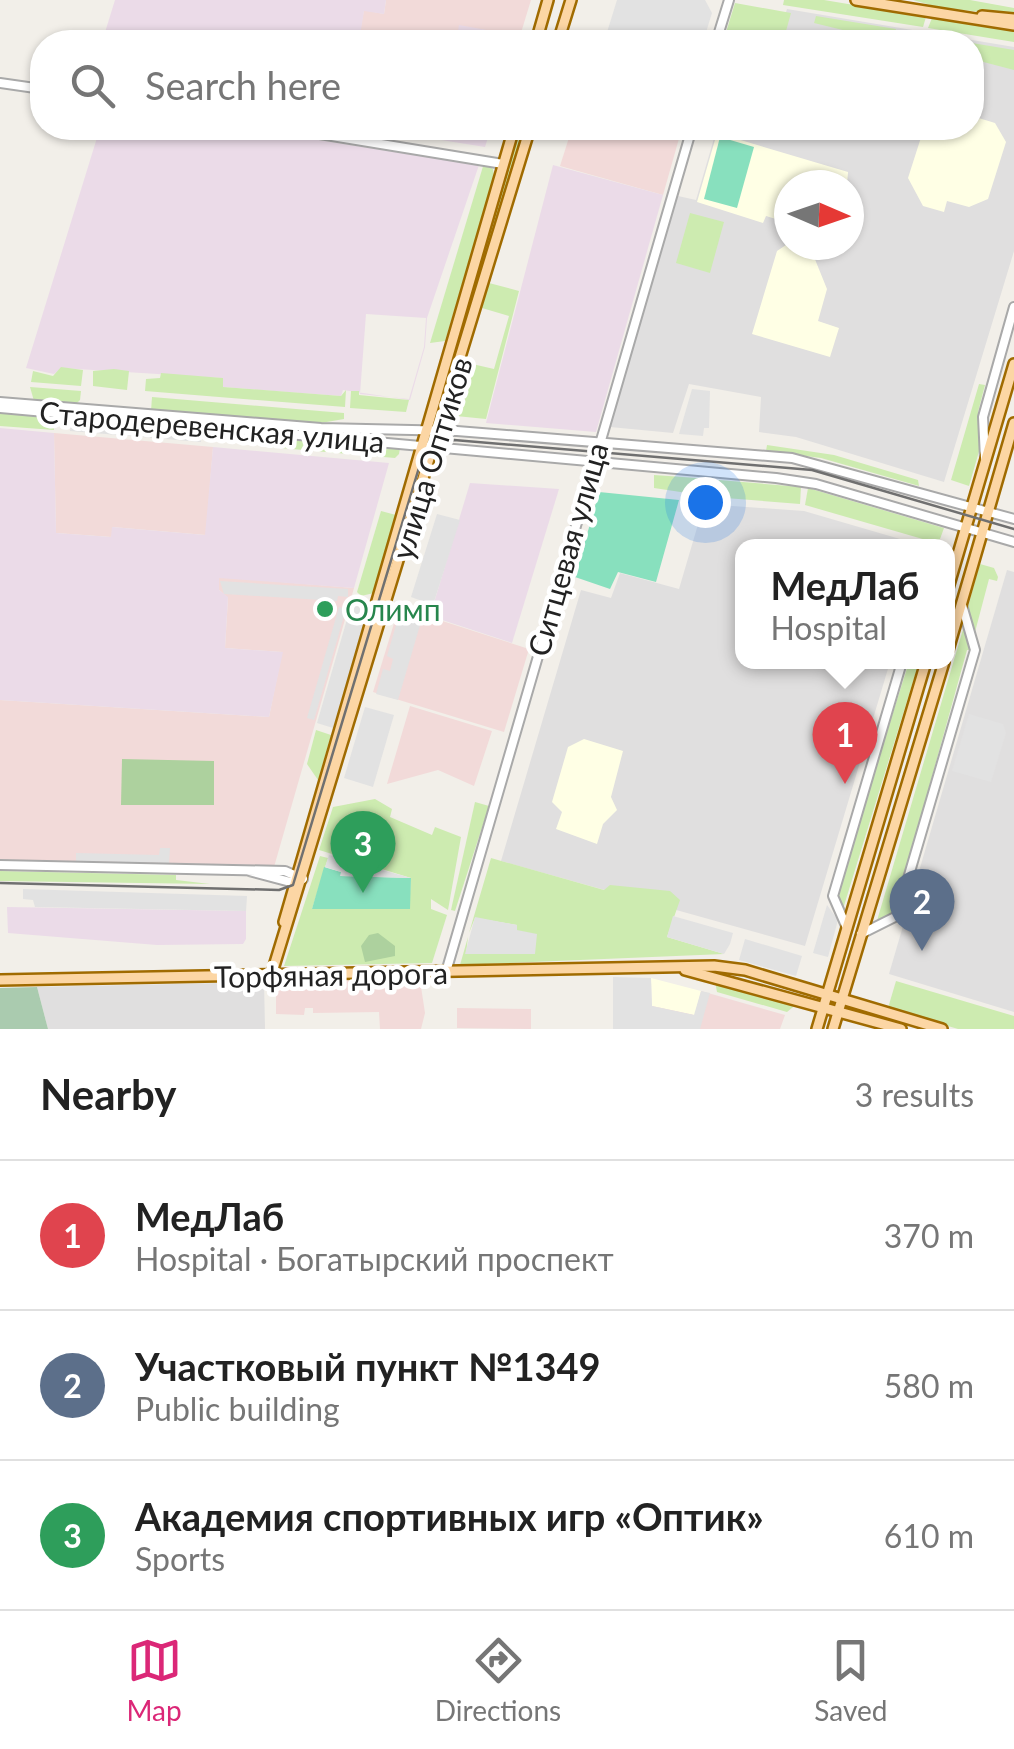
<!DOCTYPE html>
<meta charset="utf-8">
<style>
:root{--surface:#fff;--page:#f6f6f6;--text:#222;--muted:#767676;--line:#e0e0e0;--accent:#db2777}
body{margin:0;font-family:Lato,sans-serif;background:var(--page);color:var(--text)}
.compass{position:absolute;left:774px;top:170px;width:90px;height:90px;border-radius:50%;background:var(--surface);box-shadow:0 2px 8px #0004;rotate:92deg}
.you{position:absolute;left:705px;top:502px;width:35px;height:35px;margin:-25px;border:8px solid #fff;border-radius:50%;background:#1a73e8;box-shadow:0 0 0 15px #1a73e833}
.badge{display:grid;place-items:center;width:65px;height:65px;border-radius:50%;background:var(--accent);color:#fff;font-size:32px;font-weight:700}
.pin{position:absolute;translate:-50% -82px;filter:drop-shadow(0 2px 5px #0008)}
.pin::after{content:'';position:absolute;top:52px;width:35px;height:30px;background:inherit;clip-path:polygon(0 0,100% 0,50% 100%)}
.popup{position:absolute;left:735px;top:539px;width:220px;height:130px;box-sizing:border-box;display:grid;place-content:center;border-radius:20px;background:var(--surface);filter:drop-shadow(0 2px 8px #0005);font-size:32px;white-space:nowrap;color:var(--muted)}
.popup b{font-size:38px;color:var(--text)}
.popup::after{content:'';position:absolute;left:50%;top:100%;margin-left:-20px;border:20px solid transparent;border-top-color:var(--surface)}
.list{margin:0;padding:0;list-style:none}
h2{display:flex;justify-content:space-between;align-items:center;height:130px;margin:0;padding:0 40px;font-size:42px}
h2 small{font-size:32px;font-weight:400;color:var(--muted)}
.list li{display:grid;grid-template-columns:65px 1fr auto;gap:30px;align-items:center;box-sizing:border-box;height:150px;padding:0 40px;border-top:2px solid var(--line)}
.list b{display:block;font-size:38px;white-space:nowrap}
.list p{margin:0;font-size:32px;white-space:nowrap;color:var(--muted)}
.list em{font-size:32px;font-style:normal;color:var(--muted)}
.icon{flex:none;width:55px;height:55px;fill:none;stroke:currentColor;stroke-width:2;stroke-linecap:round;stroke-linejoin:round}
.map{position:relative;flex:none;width:1014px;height:1029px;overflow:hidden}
.search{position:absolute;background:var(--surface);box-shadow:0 2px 8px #0004;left:30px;right:30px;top:30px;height:110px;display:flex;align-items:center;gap:25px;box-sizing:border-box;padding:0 35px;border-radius:40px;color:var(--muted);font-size:38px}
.sheet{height:580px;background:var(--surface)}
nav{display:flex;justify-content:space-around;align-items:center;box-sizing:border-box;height:140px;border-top:2px solid var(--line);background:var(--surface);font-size:28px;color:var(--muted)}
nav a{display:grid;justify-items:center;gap:5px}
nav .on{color:var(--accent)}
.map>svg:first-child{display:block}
.residential{fill:#e0dfdf;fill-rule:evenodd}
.commercial{fill:#f2dad9}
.industrial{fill:#ebdbe8;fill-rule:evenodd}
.education{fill:#ffffe5}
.grass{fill:#cdebb0}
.forest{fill:#add19e}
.cemetery{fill:#aacbaf}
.pitch{fill:#88e0be}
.parking{fill:#e2e2e2}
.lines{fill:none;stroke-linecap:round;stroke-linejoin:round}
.minor-casing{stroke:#a9a9a9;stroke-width:12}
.major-casing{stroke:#a06b00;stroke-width:14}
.minor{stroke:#fff;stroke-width:8}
.major{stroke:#fcd6a4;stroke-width:9}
.tram{stroke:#707070;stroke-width:2.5}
.leisure-dot{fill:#2e9e5b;stroke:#fff;stroke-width:4}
.labels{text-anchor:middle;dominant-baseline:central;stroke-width:9;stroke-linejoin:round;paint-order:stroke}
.street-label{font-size:30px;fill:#222;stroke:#fff}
.leisure-label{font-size:30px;fill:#27864d;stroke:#fff;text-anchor:start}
</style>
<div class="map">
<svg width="1014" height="1029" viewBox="0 0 1014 1029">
<rect width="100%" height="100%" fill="#f2efe9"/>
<g class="residential">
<path d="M787,9L1014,47V251L944,482L796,437L759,432L761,397L689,384L673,433L610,427L678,196L696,200L717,128H972V42H777ZM789,185H849V245H789Z"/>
<path d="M704,504L804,511L924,546H742V662H890L805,946L501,861L581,590L611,598L620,573L679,589Z"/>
<path d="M1007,570L1014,572V1012L889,974Z"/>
<path d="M264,982L265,1029H48L37,987Z"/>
</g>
<g class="commercial">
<path d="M386,0H531L520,36L460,26L456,42H358L364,10L384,14Z"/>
<path d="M572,128H682L663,195L560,166Z"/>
<path d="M54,433L213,447L206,535L112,527V537L56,533Z"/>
<path d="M219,577L354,588L274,867L0,861V700L269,717L282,652L225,648L228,598L219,590Z"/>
<path d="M399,607L529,649L504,732L373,692Z"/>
<path d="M410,706L492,731L474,786L438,770L387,784Z"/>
<path d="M613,977L652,1005L695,1015L701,991L785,1015L780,1029H613Z"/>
<path d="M420,980L425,1013L421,1029H380L379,1012L313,1013V1008H305L304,1015L276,1014V981Z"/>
<path d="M457,1008L531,1009V1029L457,1028Z"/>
</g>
<g class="industrial">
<path d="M115,0H386L384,14L364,11L359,42H102Z"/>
<path d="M459,25L520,36L518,42H456Z"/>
<path d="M100,128H241L479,165L427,318L425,347L410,400L343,390L341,396L222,387V378L61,368L54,374L26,368ZM366,314L426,318L424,347L409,399L360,394Z"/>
<path d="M366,128H491L485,147Z"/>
<path d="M553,165L663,195L596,432L486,423Z"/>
<path d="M0,428L54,433L56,533L111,537L112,527L205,535L213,447L389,463L354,588L219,578V590L228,597L225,648L283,652L269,717L0,700Z"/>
<path d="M470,483L559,489L512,643L430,616Z"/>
<path d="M7,907L246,911V939L243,944L157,945L8,933Z"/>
</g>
<g class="education">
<path d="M972,116L995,123L1006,142L988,199L969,207L947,201L944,212L923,206L908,178L924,128H972Z"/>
<path d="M717,133L848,172L847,185H789V223L766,216L763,223L697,202Z"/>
<path d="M789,243L810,247L827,289L818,321L839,328L830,357L752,334L777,251Z"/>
<path d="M584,739L623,751L611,797L617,810L603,824L597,844L556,829L562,812L552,802L568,747Z"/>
<path d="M651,978L701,991L695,1015L652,1006Z"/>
</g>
<g class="grass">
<path d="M784,0H824L926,17L923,27L783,5Z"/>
<path d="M913,0H970L1014,8V15L941,8Z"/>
<path d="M735,3L791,13L783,42H723Z"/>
<path d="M816,16L896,29L892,42L814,23Z"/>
<path d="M932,18L1014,31V42L928,28Z"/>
<path d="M972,43L1014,50V70L972,59Z"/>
<path d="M519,128H525L439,417L434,416Z"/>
<path d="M484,163L493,169L494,177L445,341L430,343Z"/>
<path d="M690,213L724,222L710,273L676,263Z"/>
<path d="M489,283L519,291L486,419L456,416L468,363L494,369L509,316L482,308Z"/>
<path d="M61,367L83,370L81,386L31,382L33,371L53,376Z"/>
<path d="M114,369L129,371L127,390L93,386V371Z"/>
<path d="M161,373L223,378V387L341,396L346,390L345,407L145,391L146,379L160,378Z"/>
<path d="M979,384L985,385L978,412L980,448L969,486L951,480Z"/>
<path d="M30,387L81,391L80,400L75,405L34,401Z"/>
<path d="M351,391H359V395L409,400L406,412L350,408Z"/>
<path d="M152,397L344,413V419L315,424L151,411Z"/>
<path d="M0,411L53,416L54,430L0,426Z"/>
<path d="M274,434L400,448L399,454L395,458L269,447Z"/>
<path d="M767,445L834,455L918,480L919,486L821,458L766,451Z"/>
<path d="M654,475L711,479L707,496L654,488Z"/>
<path d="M719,480L801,487L800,504L713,497Z"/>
<path d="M808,488L944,528L940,539L933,542L805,505Z"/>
<path d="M381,511L396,515L374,593L361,596L357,592Z"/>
<path d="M980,564L994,568L998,577L997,581L989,579L975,632L967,610Z"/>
<path d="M964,626L972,650H967L894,914L876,924Z"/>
<path d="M909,662H919L843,909L836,897L838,886Z"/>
<path d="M316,730L331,735L318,780L307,764Z"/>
<path d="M375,799L392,809L390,817L432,835L435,827L461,837L448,910L431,899V909L447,915L432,963L284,966L320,856L328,858L312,909H409L411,878L319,850L333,807Z"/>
<path d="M475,802L489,806L455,911L451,910Z"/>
<path d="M491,858L604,890L610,885L670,891L680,900L667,937L724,954L460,965L468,937L466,954L516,930L517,925L475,918L469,933Z"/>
<path d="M0,871L176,875V880L210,884L0,881Z"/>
<path d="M715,981L798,1003L787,1012L717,992Z"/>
<path d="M896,981L1014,1016V1029H958L888,1008Z"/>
</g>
<g class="forest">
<path d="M122,759L214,761V805H121Z"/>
<path d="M378,933L395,946V956L365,962L361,946L369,935Z"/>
</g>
<path class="cemetery" d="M37,987L48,1029H0V988Z"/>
<g class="pitch">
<path d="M720,137L754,147L737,208L704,199Z"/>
<path d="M599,492L679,500L656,582L618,572L610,589L575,577Z"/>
<path d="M324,867L341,872V876L411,878L410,909H312Z"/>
</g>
<g class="parking">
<path d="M617,0H705L712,13L703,42H604Z"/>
<path d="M692,389L710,391L709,428H704L703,436L679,434Z"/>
<path d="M71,418L200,428L201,442L70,431Z"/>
<path d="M437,514L460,520L433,605L411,597Z"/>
<path d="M220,581L348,589V597L338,596L337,601L224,594Z"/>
<path d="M352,602L367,613L333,728L317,723Z"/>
<path d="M339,607L346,609L314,720L307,718Z"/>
<path d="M401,608L423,615L398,700L376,694L383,669L390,671L393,659L387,656Z"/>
<path d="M365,707L394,715L373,787L344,778Z"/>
<path d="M969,714L1003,724L1006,733L991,782L952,771Z"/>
<path d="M160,848H170L169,863L76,861V853L159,855Z"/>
<path d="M329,855L411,878L340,876L341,872L325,867Z"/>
<path d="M23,889L247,896L246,911L35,907L33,900L23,899Z"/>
<path d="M827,905L838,920L828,957L813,953Z"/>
<path d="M673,916L733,933L730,944L724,954L667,937Z"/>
<path d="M475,917L517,925V930L537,934L535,954H465Z"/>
<path d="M745,939L802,956L796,976L739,960Z"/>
<path d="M613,977L651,978L652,1006L694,1015L701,991L710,993L700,1029H613Z"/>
</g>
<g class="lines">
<g class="minor-casing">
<g id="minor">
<path d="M716,42L729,0"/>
<path d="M0,83L42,89"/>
<path d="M283,128L503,164"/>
<path d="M0,402L321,428L457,431L792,458L1014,519"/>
<path d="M0,408L776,478L816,484L1014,542"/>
<path d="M985,458L983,417L1014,307"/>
<path d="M0,865L285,871L303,879L294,883L249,871"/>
<path d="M847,928L833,896L902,662"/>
<path d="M861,934L897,916L975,650L962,605"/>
<path d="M446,972L692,128"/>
</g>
</g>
<g class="major-casing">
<g id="major">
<path d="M856,0L1014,25"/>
<path d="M982,16L1014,19"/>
<path d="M536,42L548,0"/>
<path d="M558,42L571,0"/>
<path d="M948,588L1014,364"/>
<path d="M948,650L1014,423"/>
<path d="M284,922L514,128"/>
<path d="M685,970L901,1029"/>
<path d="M271,976L530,128"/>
<path d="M0,980L714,966L745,970L942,1029"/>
<path d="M817,1029L926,662"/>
<path d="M833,1029L944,662"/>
</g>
</g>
<use href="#minor" class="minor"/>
<use href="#major" class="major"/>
<path class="tram" d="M0,883L279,890L293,885L421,461L431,447L454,440L812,470L1014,529"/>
</g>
<circle class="leisure-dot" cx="325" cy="609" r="10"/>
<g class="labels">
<g class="street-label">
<text transform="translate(212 426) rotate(5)">Стародеревенская улица</text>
<text transform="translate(431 458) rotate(-73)">улица Оптиков</text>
<text transform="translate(567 549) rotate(-74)">Ситцевая улица</text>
<text transform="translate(331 974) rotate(-1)">Торфяная дорога</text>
</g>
<g class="leisure-label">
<text x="345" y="609">Олимп</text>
</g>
</g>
</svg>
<svg class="compass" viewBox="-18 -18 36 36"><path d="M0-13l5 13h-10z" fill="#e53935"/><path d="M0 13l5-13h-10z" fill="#767676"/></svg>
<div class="you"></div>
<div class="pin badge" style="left:845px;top:784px;background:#e0444e">1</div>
<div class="popup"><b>МедЛаб</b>Hospital</div>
<div class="pin badge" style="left:922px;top:951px;background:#5c6f8a">2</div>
<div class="pin badge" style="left:363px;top:893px;background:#2e9e5b">3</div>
<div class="search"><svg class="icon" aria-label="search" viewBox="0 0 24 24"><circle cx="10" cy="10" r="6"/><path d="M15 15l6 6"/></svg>Search here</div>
</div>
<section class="sheet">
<h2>Nearby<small>3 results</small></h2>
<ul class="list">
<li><span class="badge" style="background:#e0444e">1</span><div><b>МедЛаб</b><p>Hospital · Богатырский проспект</p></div><em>370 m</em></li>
<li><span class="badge" style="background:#5c6f8a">2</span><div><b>Участковый пункт №1349</b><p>Public building</p></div><em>580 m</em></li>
<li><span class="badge" style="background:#2e9e5b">3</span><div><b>Академия спортивных игр «Оптик»</b><p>Sports</p></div><em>610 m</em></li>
</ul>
</section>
<nav>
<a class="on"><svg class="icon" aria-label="map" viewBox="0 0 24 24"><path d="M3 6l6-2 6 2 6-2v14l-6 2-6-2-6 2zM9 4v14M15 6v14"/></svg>Map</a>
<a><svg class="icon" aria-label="directions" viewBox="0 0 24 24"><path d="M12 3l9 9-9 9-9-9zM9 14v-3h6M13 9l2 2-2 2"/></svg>Directions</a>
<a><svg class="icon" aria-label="saved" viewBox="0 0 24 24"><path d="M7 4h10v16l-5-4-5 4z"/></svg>Saved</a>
</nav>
